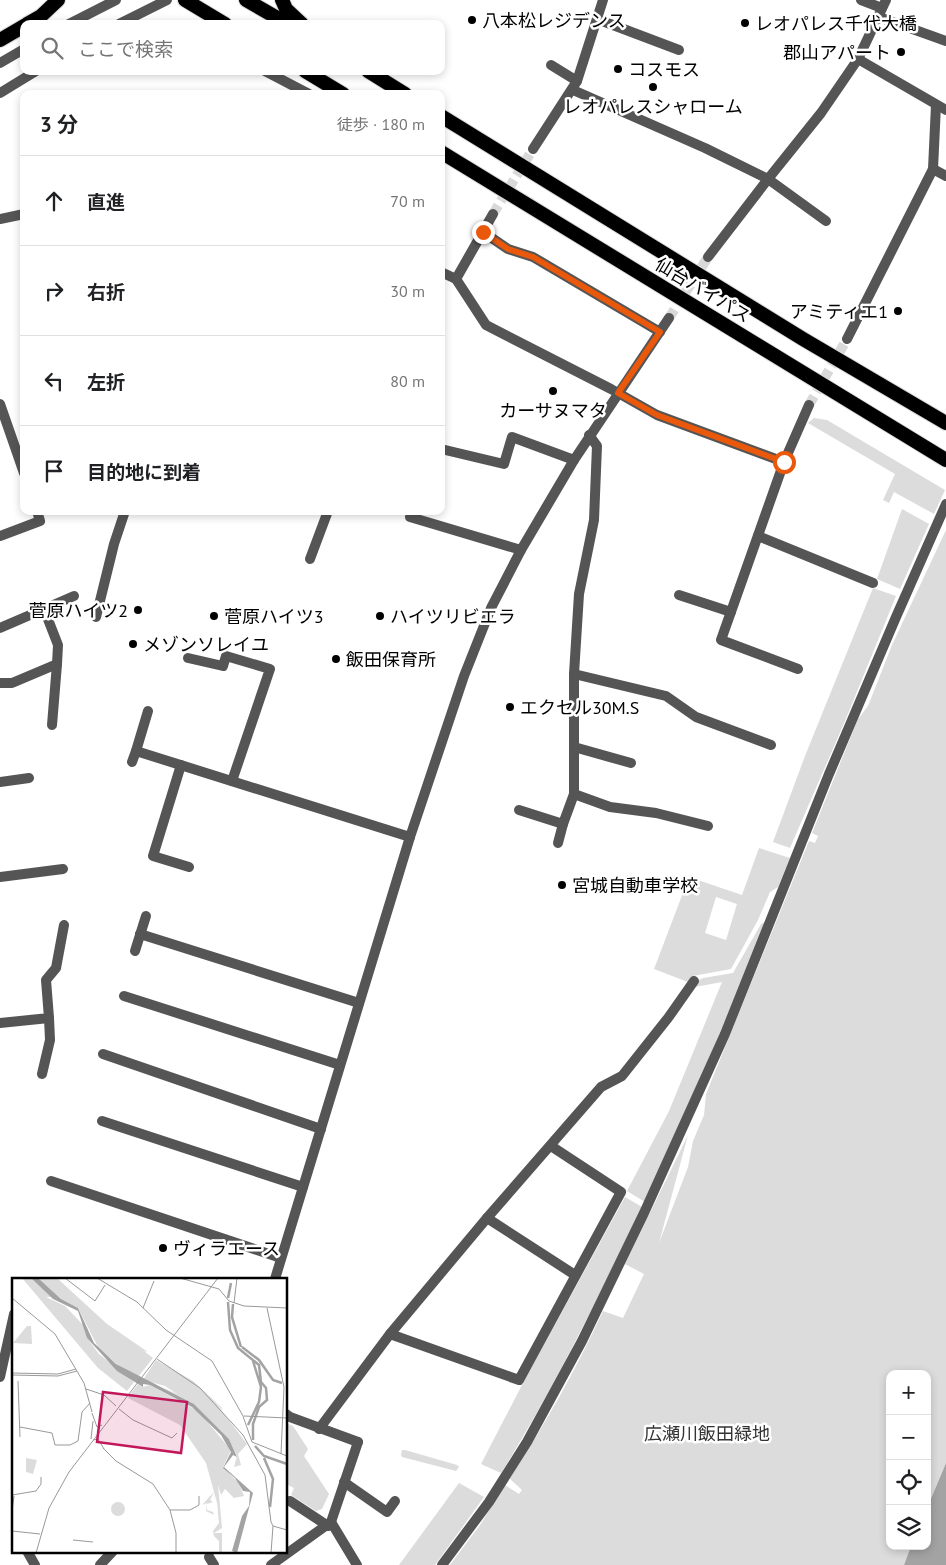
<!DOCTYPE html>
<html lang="ja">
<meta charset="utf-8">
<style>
:root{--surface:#fff;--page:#f6f6f6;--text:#202124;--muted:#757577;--line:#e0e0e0}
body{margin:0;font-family:"PT Sans","Noto Sans JP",sans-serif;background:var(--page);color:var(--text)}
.controls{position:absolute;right:15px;bottom:15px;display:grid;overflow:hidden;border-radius:10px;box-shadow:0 2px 8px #0003}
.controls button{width:45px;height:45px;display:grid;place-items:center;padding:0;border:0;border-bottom:1px solid var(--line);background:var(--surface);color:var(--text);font:25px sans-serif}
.stop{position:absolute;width:15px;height:15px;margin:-11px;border:4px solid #ea580c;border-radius:50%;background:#fff}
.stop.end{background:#ea580c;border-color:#fff;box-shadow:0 1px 5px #0008}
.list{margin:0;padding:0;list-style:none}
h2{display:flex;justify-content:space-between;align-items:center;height:65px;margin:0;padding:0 20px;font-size:21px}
h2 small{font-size:16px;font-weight:400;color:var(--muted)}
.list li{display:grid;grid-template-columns:32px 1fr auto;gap:15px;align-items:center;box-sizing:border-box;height:90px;padding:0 20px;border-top:1px solid var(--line)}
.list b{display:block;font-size:19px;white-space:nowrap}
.list em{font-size:16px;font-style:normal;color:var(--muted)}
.icon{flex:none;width:28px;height:28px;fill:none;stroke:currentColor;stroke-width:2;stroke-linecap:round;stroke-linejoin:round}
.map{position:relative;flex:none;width:946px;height:1565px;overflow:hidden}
.search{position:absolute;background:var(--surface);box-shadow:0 2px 8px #0003;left:20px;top:20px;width:425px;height:55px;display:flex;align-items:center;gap:12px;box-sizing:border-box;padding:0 18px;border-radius:10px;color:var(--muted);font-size:19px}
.panel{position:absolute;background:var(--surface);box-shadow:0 2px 8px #0003;left:20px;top:90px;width:425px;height:425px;border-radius:10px}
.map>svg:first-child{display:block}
.green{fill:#dcdcdc;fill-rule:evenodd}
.water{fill:#a3a3a3}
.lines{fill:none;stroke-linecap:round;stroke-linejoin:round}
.minor-tunnel{stroke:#d9d9d9;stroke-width:10;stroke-dasharray:10 5;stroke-linecap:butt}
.tertiary-tunnel{stroke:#d9d9d9;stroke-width:10;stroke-dasharray:10 5;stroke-linecap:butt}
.trunk-casing{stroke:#dbdbdb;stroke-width:16}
.minor{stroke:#555;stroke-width:10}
.tertiary{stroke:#555;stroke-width:10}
.trunk{stroke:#000;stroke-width:14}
.route{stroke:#ea580c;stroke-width:6}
.poi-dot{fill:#000;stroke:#fff;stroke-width:2}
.labels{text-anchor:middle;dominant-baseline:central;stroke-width:5;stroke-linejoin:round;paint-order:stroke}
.poi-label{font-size:18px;fill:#000;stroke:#fff;text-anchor:start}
.street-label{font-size:18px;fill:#000;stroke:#fff}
.park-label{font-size:18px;fill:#333;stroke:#fff}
.inset-river{fill:none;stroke:#a3a3a3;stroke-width:2.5}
.inset-road{fill:none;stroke:#999;stroke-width:1}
.view{fill:#c2185b;fill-opacity:0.15;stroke:#c2185b;stroke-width:2.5}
.inset-edge{fill:none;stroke:#000;stroke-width:2.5}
</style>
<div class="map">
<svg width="946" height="1565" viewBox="0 0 946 1565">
<rect width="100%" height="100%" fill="#fff"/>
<g class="green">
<path d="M814,418L827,420L945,490L934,514L894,492L889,503L883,500L895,474L808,423Z"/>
<path d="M902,509L929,524L900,589L877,579Z"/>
<path d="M946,530V1463L927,1508V1374H890V1546H911L904,1565H450L480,1525L505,1485L519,1494L522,1490L509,1478C545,1426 576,1369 603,1311L623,1318L644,1274L625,1264L688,1135L659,1243L688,1167L693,1141L704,1115L706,1094L809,841L815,843L818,836L812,833L858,719L868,706L892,645Z"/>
<path d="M873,588L896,596L845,721L790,848L773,842L805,756Z"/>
<path d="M759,848L790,858L778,887L770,892L758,920L731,969L693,976L688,982L654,969L689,877L742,895ZM716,897L737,904L726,940L705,933Z"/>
<path d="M766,922L720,1035L645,1202L627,1191L669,1111L722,982L695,987L697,981L703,978L733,973L761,924Z"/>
<path d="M625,1197L642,1207C598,1298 554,1388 501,1473L481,1464L522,1385Z"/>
<path d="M286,1423L293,1426L308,1449L304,1456L329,1494L322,1509L316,1511L291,1495L294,1488L286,1484Z"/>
<path d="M402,1450H405L457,1465L459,1467L456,1471L402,1457L401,1455Z"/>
<path d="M459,1483L484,1497L435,1565H399Z"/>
</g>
<path class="water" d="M946,1463V1565H904L911,1546H927V1508Z"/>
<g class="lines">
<g class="minor-tunnel">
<path d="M493,214L533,149"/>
<path d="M809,405L847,339"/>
</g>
<path class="tertiary-tunnel" d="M669,318L708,257"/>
<g class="trunk-casing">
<g id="trunk">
<path d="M185,0L225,24"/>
<path d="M246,0L288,24"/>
<path d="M282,0L286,9L302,24"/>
<path d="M27,24L41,16L58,0"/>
<path d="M0,40L24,26"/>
<path d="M305,71L343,94"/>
<path d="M368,71L405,94"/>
<path d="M441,116L803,339L946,423"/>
<path d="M441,152L946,460"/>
</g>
</g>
<g class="minor">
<path d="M861,0L882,8"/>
<path d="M879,17L946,41"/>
<path d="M597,19L679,50"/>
<path d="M858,59L946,110"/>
<path d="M551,65L577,81"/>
<path d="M573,90L705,148L768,179L826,221"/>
<path d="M533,149L577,81L603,0"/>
<path d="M933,169L946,176"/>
<path d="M0,219L24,214"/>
<path d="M483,232L508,249L533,257L660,332"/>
<path d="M441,272L456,279L486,325L611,389L657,415L784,462"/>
<path d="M456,279L493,214"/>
<path d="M847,339L933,169L936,105"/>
<path d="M0,404L24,473"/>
<path d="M589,435L597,446L594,520L579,594L574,674V794L610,807L656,813L708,826"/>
<path d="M441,449L504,464L512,437L574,460"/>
<path d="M410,517L521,550"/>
<path d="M0,536L40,521L37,511"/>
<path d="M758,536L873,583"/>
<path d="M310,559L328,511"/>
<path d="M679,595L731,612"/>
<path d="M44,609L74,596"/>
<path d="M96,617L114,544L125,511"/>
<path d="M0,628L44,609L58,645L57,664L12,683H0"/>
<path d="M188,658L223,666L226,656L270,669L232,781"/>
<path d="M798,669L721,640L784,462L809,405"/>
<path d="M574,674L666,696L696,717L771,745"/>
<path d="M148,711L136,751L410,837"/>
<path d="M52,725L57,664"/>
<path d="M574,747L631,763"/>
<path d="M132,762L136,751"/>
<path d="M181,765L153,856L189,867"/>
<path d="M0,782L29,778"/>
<path d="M519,810L563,824L574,794"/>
<path d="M558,843L563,824"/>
<path d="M0,877L63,869"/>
<path d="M140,934L359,1003"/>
<path d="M135,951L146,916"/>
<path d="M124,996L340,1065"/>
<path d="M0,1023L49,1018L46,980L56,968L64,925"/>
<path d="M103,1054L321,1129"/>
<path d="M42,1074L50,1040L49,1018"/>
<path d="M102,1121L303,1187"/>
<path d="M51,1181L281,1258"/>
<path d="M487,1218L575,1275"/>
<path d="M390,1334L519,1380L621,1192L551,1146"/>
<path d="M0,1377L14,1314"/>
<path d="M319,1429L390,1334L487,1218L601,1087L622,1076L668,1018L694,981"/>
<path d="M344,1482L387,1512L395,1501"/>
<path d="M290,1501L328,1526"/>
<path d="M331,1522L357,1565"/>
<path d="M27,1551L35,1565"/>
<path d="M209,1557L214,1565"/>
<path d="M100,1565L113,1551"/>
<path d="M271,1565L331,1522L358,1442"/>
<path d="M442,1565L489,1502L527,1442L582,1341L644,1213L725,1034L829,774L896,617L946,504"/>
</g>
<g class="tertiary">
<path d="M69,24L116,0"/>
<path d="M119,24L167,0"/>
<path d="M0,63L24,49"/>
<path d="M265,71L309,94"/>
<path d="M0,93L36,71"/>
<path d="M708,257L768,179L821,113L858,59L886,0"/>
<path d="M275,1279L410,837L464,676L491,608L521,550L574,460L669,318"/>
<path d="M286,1414L290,1417L358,1442"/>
</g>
<use href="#trunk" class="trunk"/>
</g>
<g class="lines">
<path class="route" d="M483,232L508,249L533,257L660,332L618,393L657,415L784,462"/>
</g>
<g class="poi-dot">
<circle cx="472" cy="20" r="5"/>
<circle cx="745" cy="23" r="5"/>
<circle cx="901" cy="52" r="5"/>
<circle cx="618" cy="69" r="5"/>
<circle cx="653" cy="87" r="5"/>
<circle cx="898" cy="311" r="5"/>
<circle cx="553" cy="391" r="5"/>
<circle cx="138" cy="610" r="5"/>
<circle cx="214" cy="616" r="5"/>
<circle cx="380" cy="616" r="5"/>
<circle cx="133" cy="644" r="5"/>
<circle cx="336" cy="659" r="5"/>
<circle cx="510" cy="707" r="5"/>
<circle cx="562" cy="885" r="5"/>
<circle cx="163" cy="1248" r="5"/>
</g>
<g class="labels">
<g class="poi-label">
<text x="482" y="20">八本松レジデンス</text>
<text x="755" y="23">レオパレス千代大橋</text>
<text x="891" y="52" text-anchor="end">郡山アパート</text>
<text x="628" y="69">コスモス</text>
<text x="653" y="106" text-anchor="middle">レオパレスシャローム</text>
<text x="888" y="311" text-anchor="end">アミティエ1</text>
<text x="553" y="410" text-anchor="middle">カーサヌマタ</text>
<text x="128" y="610" text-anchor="end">菅原ハイツ2</text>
<text x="224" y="616">菅原ハイツ3</text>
<text x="390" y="616">ハイツリビエラ</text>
<text x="143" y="644">メゾンソレイユ</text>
<text x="346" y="659">飯田保育所</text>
<text x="520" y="707">エクセル30M.S</text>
<text x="572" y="885">宮城自動車学校</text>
<text x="173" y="1248">ヴィラエース</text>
</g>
<g class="street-label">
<text transform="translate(703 290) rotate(31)">仙台バイパス</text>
</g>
<g class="park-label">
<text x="707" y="1433">広瀬川飯田緑地</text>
</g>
</g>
<g transform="translate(12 1278)">
<rect width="275" height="275" fill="#fff"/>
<path d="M10,0H19L39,19H34L53,28L72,48L75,60L87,76L122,104L115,113L86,90ZM26,0H45L95,46L136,74L132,73L141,80L126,99L106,87L87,71L66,30L49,21ZM15,48H19L20,66L1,65ZM144,82L181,103L209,129L211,133L203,124L235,166L226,176L229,187L222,189L225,178L217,161L182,126L150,109L165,116L153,108L131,102ZM126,106L130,109L138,107L186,133L219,172L211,189L226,204L232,218L222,220L213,211L209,217L206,207L210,250L202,255H210V275H207V263L202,258L201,253L207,245L204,213L205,225L202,214L198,222L201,224L195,226V232L201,234L202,237L194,233L195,225L190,227L202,214L194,185L168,147L116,120L118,117L129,123L118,116ZM14,180L25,182L21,196L14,194ZM99 231a7 7 0 1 1 14 0a7 7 0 1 1-14 0Z" fill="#dcdcdc"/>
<path d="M19,0H26L49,21L66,30L82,65L104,86L182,126L217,161L225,179L221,177L212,189L241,215L225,275L220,273L230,238L237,228L238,214L231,213L223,200L211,190L219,174L209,157L180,129L138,107L131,106V109L105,93L75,60L66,33L41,21Z" fill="#a3a3a3"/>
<path class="inset-river" d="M216,20L219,5M216,24L218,52L226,70L247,87L249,104L254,110L255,122L247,129L241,146V162M221,26L220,39L229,69M230,69L247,82L261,102L270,105M236,147L247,124L249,109L241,83M243,168L252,178L275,186M252,180L261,201L258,229"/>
<path class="inset-road" d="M53,0L83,23L93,7M85,0L125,24L154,52L200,83L231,138L240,164L275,178M168,0L207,11L217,23L232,28L275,30M0,20L43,56L72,105L80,134M222,25L225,0M131,30L142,3M255,30L272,109L269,176M145,81L188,110L231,157L253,197L259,244L261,248L275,252M0,95L46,96L64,91M0,97L46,98L65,93M6,103L8,159M74,111L92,117L104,128M107,131L121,142L160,160L165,155M80,135L85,149L90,147M232,138L275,140M8,149L40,155L43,167H58L66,163L70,134L78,125M79,161L81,143M81,162L86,161L92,171M91,170L104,183L141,206L158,232H178L187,227V218M0,217L24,213L29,206V199M158,232L164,255V275M0,233L2,218M0,253L28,256M61,262L81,264M24,275L37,230L57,194L206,0M259,275L261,248"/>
<path class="view" d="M91,114L175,124L169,175L85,164Z"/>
<rect width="275" height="275" class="inset-edge"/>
</g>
</svg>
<div class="controls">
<button>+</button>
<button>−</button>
<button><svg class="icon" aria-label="locate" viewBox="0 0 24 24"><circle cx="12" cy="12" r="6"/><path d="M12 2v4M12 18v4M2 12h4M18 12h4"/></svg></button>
<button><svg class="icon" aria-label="layers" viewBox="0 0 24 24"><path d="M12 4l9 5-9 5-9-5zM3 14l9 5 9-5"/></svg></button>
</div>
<div class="stop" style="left:784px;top:462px"></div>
<div class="stop end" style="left:483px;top:232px"></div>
<div class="search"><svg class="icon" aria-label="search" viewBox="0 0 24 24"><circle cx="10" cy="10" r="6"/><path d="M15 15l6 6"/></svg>ここで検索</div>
<section class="panel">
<h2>3 分<small>徒歩 · 180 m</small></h2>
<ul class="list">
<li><svg class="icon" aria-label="ahead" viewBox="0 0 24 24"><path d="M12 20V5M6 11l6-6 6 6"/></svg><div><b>直進</b></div><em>70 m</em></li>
<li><svg class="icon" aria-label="right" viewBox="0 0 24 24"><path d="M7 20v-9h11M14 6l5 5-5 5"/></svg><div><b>右折</b></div><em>30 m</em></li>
<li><svg class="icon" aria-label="left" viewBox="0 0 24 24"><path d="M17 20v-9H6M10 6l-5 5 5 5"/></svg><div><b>左折</b></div><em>80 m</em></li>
<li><svg class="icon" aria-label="arrive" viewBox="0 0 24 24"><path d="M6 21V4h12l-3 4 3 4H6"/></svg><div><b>目的地に到着</b></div></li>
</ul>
</section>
</div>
